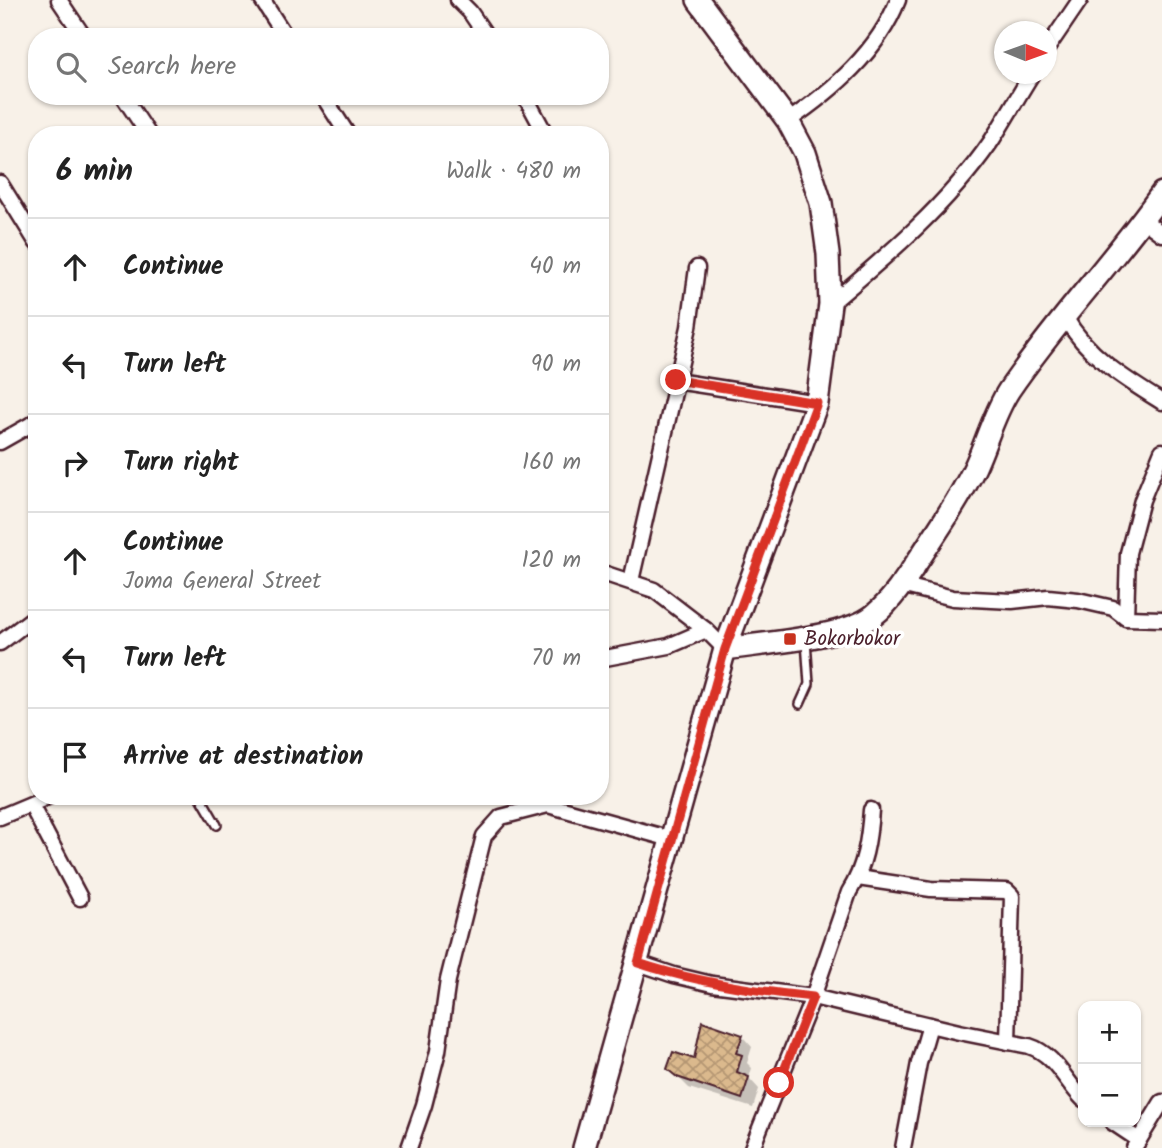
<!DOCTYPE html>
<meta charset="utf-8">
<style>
:root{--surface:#fff;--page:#f6f6f6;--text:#222;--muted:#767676;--line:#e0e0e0}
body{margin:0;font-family:Kalam,sans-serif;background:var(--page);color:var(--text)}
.controls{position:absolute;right:21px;bottom:21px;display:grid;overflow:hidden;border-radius:14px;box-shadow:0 2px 5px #0004}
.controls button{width:63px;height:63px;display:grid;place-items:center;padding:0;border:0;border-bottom:2px solid var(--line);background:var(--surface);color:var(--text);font:35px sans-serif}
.compass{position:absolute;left:994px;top:21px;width:63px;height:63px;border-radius:50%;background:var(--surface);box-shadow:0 2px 5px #0004;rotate:91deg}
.stop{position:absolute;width:21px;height:21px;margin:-16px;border:5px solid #d93025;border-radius:50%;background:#fff}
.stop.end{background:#d93025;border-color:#fff;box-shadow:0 2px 7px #0008}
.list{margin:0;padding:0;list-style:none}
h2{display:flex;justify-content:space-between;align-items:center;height:91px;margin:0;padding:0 28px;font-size:30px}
h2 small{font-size:23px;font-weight:400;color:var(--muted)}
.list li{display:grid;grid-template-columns:46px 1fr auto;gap:21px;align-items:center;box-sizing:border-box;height:98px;padding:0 28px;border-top:2px solid var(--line)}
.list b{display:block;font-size:26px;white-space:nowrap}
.list p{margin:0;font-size:23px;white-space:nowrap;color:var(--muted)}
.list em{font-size:23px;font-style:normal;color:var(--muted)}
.icon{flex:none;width:38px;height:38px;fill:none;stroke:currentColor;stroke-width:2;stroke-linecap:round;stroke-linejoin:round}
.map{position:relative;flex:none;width:1162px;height:1148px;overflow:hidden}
.search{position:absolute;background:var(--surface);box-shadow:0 2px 5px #0004;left:28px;top:28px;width:581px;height:77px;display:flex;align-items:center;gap:18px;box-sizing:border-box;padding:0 24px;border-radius:28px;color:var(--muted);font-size:26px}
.panel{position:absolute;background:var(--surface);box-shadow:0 2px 5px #0004;left:28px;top:126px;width:581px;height:679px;border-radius:28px}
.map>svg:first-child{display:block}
.shadow{fill:#0003}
.building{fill:url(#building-cross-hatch);stroke:#4a1f2b;stroke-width:2}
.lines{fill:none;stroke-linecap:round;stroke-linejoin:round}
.lane-casing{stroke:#4a1f2b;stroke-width:12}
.street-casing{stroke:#4a1f2b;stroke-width:19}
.secondary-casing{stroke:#4a1f2b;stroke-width:26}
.lane{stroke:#fff;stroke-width:7}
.street{stroke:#fff;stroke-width:14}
.secondary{stroke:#fff;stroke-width:21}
.route{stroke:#d93025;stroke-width:9}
.poi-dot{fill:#c8321e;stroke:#fff;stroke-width:2.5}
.labels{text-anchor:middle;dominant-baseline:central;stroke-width:7;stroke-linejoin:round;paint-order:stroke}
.poi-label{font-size:21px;fill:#4a1f2b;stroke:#fff;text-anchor:start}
</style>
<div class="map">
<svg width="1162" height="1148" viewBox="0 0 1162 1148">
<defs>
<pattern id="building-cross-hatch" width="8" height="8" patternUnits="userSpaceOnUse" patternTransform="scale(1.75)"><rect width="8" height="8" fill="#dbb98d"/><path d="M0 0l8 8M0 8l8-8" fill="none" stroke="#b49673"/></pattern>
</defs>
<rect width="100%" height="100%" fill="#f8f1e8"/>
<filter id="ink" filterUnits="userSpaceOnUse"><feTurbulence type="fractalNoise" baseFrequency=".0143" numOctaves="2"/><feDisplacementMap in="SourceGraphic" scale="14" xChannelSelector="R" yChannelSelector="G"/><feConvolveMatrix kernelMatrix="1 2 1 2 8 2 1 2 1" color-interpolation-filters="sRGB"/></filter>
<g filter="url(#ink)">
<path class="shadow" d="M742,1036L752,1047L747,1063L752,1068L749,1078L759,1089L753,1108L689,1088L669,1068L696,1061Z"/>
<path class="building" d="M702,1021L743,1035L736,1053L742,1055L737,1072L749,1077L742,1099L677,1077L667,1069L673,1052L694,1059Z"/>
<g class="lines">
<g class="lane-casing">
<g id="lane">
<path d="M800,704L809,684L806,641"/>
<path d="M200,796L217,825"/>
</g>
</g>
<g class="street-casing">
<g id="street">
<path d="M59,0L84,37"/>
<path d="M262,0L286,37"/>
<path d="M458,0L470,12L487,37"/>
<path d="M1046,50L1080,0"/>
<path d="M123,96L149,135"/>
<path d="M323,96L348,135"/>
<path d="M525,96L546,135"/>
<path d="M788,121C833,90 878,52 898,0"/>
<path d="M0,183L37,243"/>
<path d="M1143,220L1162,234"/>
<path d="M830,304C888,255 947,205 990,143C1005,120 1018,96 1032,74"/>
<path d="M1065,317C1087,356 1125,379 1162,402"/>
<path d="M676,381L817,403"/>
<path d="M0,442L37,421"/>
<path d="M600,572L654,590L706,630"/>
<path d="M631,581L689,327L697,268"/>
<path d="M901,585L953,598L1012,601L1048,597L1078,600L1113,608L1126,618L1162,619"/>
<path d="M1126,618L1128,553L1142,500L1162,451"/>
<path d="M0,643L37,615"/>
<path d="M600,659L669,646L706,630L725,649"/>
<path d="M31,805L80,898"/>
<path d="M0,817L50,796"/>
<path d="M858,878L931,889L1007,891L1012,896L1008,1042"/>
<path d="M638,963L674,975L712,984L813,997L959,1032L1029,1046C1055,1054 1065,1081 1083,1099"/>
<path d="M1112,1122L1139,1140"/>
<path d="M409,1148L424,1105L438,1051L448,980L484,836L501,817L548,805L671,839"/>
<path d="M752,1148L813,997L849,892C865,867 869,839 871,810"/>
<path d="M903,1148L919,1063L930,1025"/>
<path d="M1134,1148L1162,1102"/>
</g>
</g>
<g class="secondary-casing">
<g id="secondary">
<path d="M725,649C763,643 846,638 874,615C894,599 909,574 923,553C941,525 961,497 975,467C987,441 994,413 1009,390C1056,321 1114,261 1162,193"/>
<path d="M584,1148L725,649L817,403L830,304L828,254L821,203L805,153L788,121L698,0"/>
</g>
</g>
<use href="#lane" class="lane"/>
<use href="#street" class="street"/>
<use href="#secondary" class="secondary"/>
</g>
</g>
<g class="lines" filter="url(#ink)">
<path class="route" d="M676,380L817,403L725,649L638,963C695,982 753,991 813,997L779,1083"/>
</g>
<rect class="poi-dot" x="783" y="632" width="14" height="14" rx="3.5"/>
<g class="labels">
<g class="poi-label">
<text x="804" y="639">Bokorbokor</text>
</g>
</g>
</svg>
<div class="controls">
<button>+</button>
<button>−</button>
</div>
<svg class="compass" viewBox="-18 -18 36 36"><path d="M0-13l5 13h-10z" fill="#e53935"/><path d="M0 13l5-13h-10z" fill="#767676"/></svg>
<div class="stop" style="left:779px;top:1083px"></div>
<div class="stop end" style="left:676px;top:380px"></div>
<div class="search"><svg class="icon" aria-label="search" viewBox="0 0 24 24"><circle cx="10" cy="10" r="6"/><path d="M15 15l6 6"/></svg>Search here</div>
<section class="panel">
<h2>6 min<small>Walk · 480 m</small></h2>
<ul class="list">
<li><svg class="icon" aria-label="ahead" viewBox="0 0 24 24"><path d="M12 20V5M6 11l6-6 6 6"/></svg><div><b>Continue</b></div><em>40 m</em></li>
<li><svg class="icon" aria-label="left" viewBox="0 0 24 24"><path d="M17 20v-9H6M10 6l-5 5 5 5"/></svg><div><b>Turn left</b></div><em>90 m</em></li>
<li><svg class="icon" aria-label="right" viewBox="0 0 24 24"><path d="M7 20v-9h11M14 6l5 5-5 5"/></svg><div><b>Turn right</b></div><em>160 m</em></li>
<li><svg class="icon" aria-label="ahead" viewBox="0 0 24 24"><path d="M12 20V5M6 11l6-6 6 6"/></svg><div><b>Continue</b><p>Joma General Street</p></div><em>120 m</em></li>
<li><svg class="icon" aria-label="left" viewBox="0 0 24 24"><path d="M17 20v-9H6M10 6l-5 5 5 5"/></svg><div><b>Turn left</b></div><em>70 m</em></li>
<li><svg class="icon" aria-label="arrive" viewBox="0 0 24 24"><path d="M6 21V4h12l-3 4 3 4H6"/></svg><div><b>Arrive at destination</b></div></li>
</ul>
</section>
</div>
